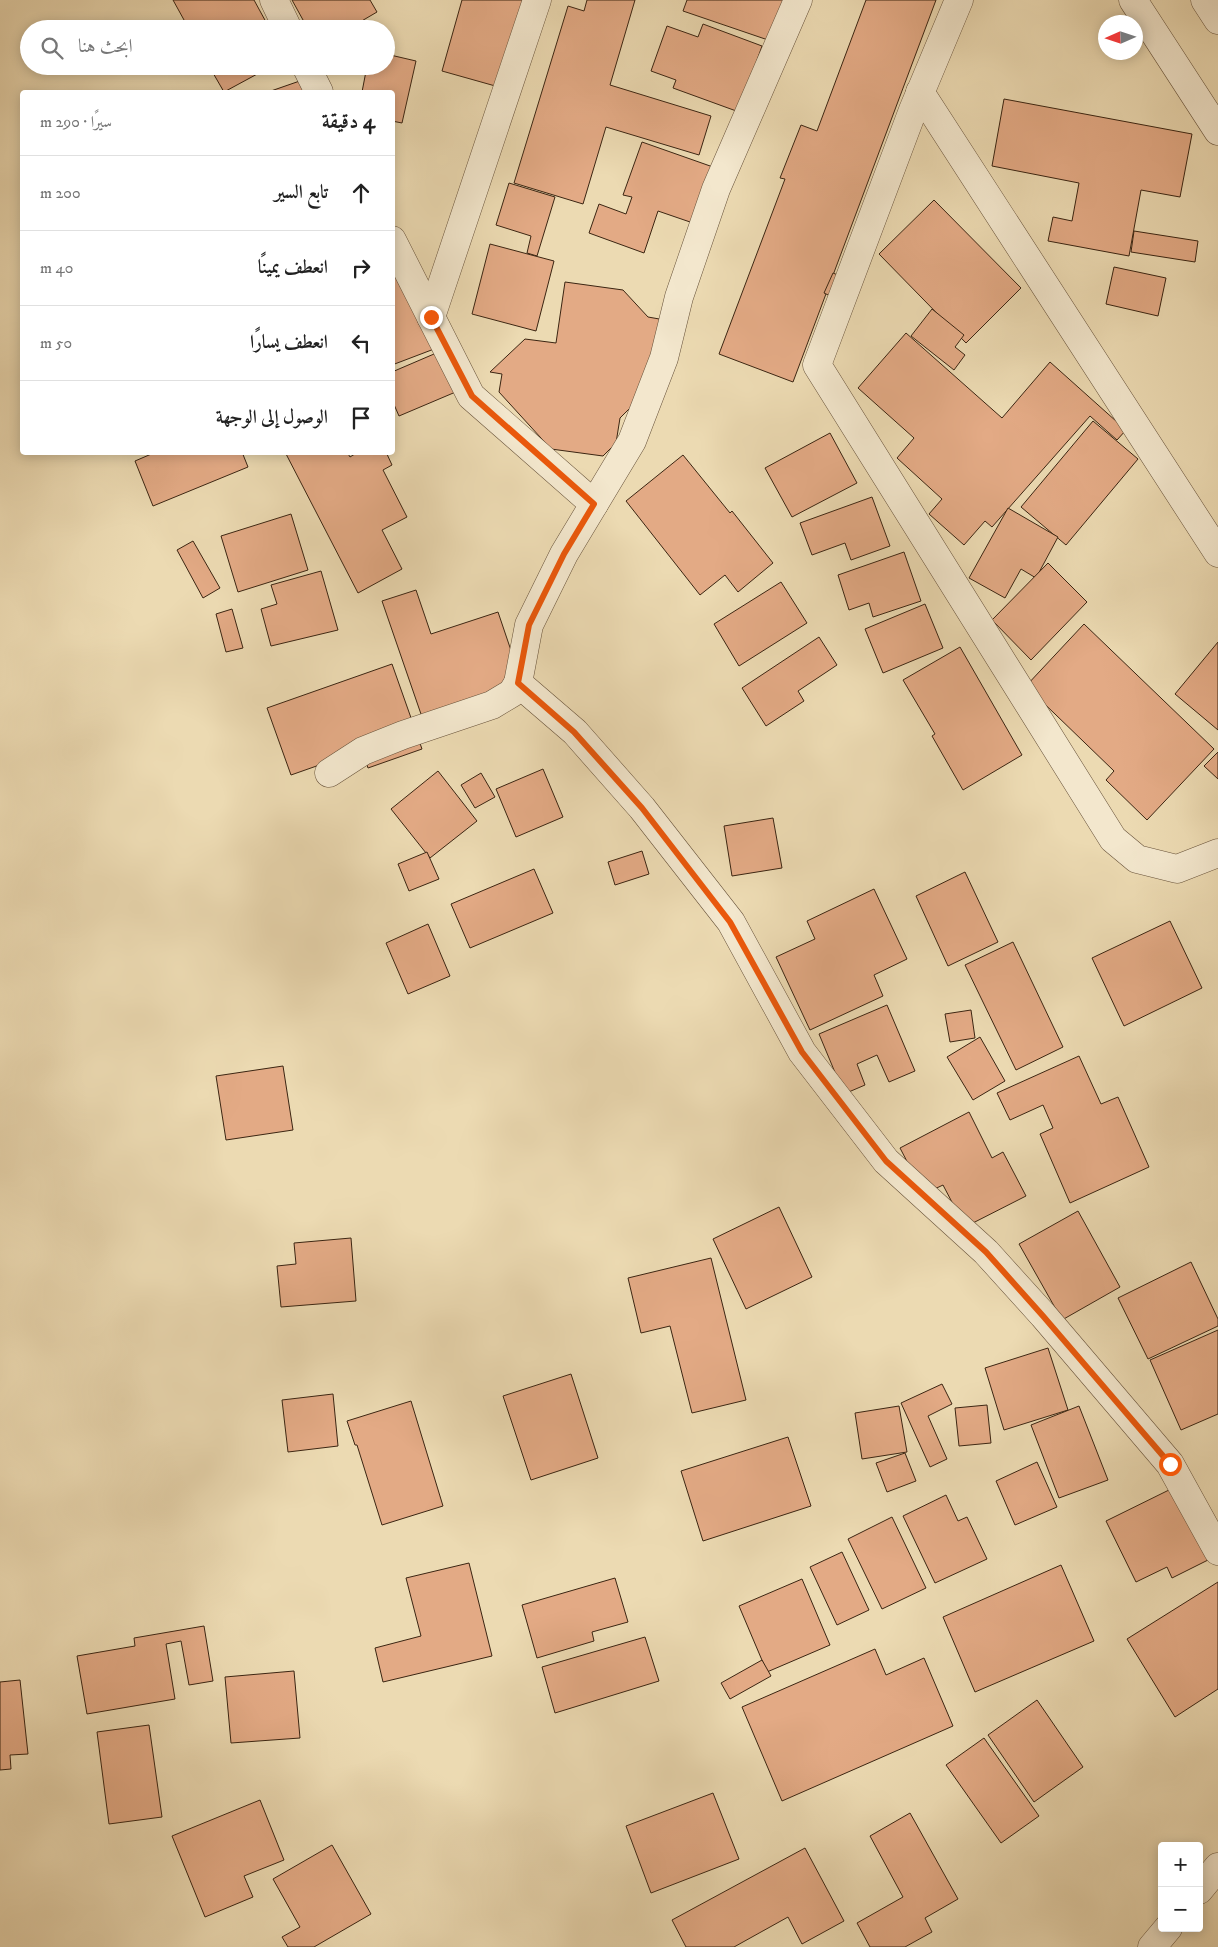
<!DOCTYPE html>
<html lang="ar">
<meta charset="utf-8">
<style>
:root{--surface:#fff;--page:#f2f2f2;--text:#222;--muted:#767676;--line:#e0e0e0}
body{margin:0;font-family:"IM FELL DW Pica",Amiri,serif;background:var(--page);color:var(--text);direction:rtl}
.controls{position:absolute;right:15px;bottom:15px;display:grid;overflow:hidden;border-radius:5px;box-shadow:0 2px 12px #0003}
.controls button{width:45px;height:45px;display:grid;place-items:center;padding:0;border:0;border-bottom:1px solid var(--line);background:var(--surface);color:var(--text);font:25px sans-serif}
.compass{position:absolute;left:1098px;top:15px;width:45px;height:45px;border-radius:50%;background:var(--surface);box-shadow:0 2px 12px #0003;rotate:267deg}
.stop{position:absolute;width:15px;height:15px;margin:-11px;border:4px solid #ea580c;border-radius:50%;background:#fff}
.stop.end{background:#ea580c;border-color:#fff;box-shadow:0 1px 5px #0008}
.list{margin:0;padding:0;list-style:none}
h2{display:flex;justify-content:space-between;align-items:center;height:65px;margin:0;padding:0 20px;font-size:21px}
h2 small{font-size:16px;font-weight:400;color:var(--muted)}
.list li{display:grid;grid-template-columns:32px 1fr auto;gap:15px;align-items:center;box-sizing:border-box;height:75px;padding:0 20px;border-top:1px solid var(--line)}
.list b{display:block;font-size:19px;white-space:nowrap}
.list em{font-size:16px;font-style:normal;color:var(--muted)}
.icon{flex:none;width:28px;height:28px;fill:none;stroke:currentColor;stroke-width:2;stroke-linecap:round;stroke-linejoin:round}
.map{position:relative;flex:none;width:1218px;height:1947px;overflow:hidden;direction:ltr}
.search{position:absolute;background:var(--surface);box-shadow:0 2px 12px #0003;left:20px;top:20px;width:375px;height:55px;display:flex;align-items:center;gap:12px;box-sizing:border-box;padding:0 18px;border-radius:28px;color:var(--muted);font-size:19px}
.panel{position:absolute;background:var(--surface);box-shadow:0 2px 12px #0003;left:20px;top:90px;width:375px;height:365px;border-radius:5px;direction:rtl}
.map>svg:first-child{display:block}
.building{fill:#e3aa85;stroke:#3b2512}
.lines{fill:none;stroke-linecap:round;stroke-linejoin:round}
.street-casing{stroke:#67523a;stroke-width:29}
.street{stroke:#f3e7cd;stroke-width:28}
.route{stroke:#ea580c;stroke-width:6}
</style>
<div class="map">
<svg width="1218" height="1947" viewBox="0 0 1218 1947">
<rect width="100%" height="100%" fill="#ecdab2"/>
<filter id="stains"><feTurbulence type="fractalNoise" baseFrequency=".004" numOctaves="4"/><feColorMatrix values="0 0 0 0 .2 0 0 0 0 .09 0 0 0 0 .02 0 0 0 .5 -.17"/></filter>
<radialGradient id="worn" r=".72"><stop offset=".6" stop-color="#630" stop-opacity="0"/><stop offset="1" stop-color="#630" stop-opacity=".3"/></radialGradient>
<g class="building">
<path d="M173,0H254L266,22L262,24L265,29H189Z"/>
<path d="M292,0H370L377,12L348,29H308Z"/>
<path d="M462,0H539L513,91L442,71Z"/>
<path d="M587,0H635L610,85L711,116L699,155L606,127L583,204L514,183L568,6L584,11Z"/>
<path d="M687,0H785L771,41L683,11Z"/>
<path d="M866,0H936L793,382L719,354L785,179L780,178L801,125L817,131Z"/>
<path d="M703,24L762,46L739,112L673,88L676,80L651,71L667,26L698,37Z"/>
<path d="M386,54L416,61L402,123L392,121V92H362L367,66H386Z"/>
<path d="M209,66H272L224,92Z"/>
<path d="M317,75L324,92H268Z"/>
<path d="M1004,99L1192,134L1180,197L1141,190L1129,256L1048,241L1053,217L1072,221L1079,183L992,166Z"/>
<path d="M642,142L713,167L693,223L658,211L644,253L589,233L599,204L626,214L632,197L623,195Z"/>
<path d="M509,183L555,197L537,256L527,253L531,236L496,225Z"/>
<path d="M934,200L1021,288L966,343L879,254Z"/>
<path d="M1134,231L1198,241L1195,262L1131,252Z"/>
<path d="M490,244L554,261L536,331L472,314Z"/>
<path d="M1114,267L1166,278L1158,316L1106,304Z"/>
<path d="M392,270L442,346L392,365Z"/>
<path d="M833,273L850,280L841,301L824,293Z"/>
<path d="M565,282L623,290L648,317L665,320L659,366L639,385L636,402L620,418L616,443L603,456L551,449L499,392L502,374L490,372L525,339L556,343Z"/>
<path d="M932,309L964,335L955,347L965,355L954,370L911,336Z"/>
<path d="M906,333L1002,418L1050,362L1126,430L1117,440L1090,416L992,527L985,521L964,545L929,514L942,499L897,458L914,438L858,388Z"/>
<path d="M441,351L458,391L399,416L392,400V372Z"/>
<path d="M1093,421L1138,459L1066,545L1021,507Z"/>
<path d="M830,433L857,483L792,517L765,468Z"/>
<path d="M156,452H242L248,467L153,506L135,461Z"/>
<path d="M285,452H347L350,457L358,452H386L392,465L383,470L407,517L382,530L402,569L358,593Z"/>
<path d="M683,455L730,513L732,511L773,563L738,592L725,575L700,595L626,501Z"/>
<path d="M872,497L890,546L851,560L845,543L812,555L800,523Z"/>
<path d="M1008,508L1058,537L1036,578L1021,569L1005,598L969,578Z"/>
<path d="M291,514L308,570L238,592L221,536Z"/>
<path d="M193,541L220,588L203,598L177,550Z"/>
<path d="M904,552L921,601L873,617L869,603L849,610L838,575Z"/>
<path d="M1048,563L1087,602L1031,660L992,620Z"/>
<path d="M321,571L338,630L271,646L261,609L277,604L271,585Z"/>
<path d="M781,582L807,623L739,666L714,624Z"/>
<path d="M416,590L431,634L498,612L522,683L422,717L382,601Z"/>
<path d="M925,604L943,648L883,673L865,629Z"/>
<path d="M232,609L243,648L226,652L216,614Z"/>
<path d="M1084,624L1214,749L1147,820L1106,780L1114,771L1026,686Z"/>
<path d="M819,637L837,665L798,691L804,701L766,726L742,688Z"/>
<path d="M1218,642V730L1175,694Z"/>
<path d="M960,647L1022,755L963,790L932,736L935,734L903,680Z"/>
<path d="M392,664L422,749L368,768L362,750L291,775L267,708Z"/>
<path d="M1218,752V779L1204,766Z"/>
<path d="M543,769L563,817L516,837L496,789Z"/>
<path d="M438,771L477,821L430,858L391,809Z"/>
<path d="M481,773L495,797L475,808L461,785Z"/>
<path d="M773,818L782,868L732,876L724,826Z"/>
<path d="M642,851L649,874L615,885L608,862Z"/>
<path d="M427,852L439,879L409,891L398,864Z"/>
<path d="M534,869L553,913L470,948L451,904Z"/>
<path d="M965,872L998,942L948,966L916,896Z"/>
<path d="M874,889L907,959L874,975L883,996L810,1030L776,957L815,939L807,921Z"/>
<path d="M1170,921L1202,988L1124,1026L1092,958Z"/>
<path d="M428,924L450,976L408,994L386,943Z"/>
<path d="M1013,942L1063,1047L1016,1070L965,965Z"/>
<path d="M887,1005L915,1071L889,1082L877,1055L857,1064L865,1085L844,1094L819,1034Z"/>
<path d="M971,1010L975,1038L950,1042L945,1014Z"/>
<path d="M980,1037L1005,1081L973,1100L947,1057Z"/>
<path d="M1079,1056L1101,1104L1118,1097L1149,1167L1070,1203L1040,1134L1053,1128L1043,1105L1010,1120L997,1093Z"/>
<path d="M283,1066L293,1130L226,1140L216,1076Z"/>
<path d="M969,1112L992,1158L1003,1152L1026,1196L965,1227L943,1185L924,1194L900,1148Z"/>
<path d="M779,1207L812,1277L746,1309L713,1239Z"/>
<path d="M1078,1211L1120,1287L1062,1320L1019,1244Z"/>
<path d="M351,1238L356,1301L281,1307L277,1266L296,1264L294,1243Z"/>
<path d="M711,1258L746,1400L692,1413L670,1326L641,1333L628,1278Z"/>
<path d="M1191,1262L1218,1319V1326L1148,1359L1118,1298Z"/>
<path d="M1218,1330V1414L1181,1430L1150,1360Z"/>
<path d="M1048,1348L1068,1410L1004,1430L985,1368Z"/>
<path d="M571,1374L598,1458L531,1480L503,1396Z"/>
<path d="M942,1384L952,1404L928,1416L947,1459L930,1467L901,1403Z"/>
<path d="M333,1394L338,1446L288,1452L282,1400Z"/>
<path d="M411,1401L443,1506L382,1525L357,1445H355L347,1421Z"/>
<path d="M987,1405L991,1443L959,1446L955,1408Z"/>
<path d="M899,1406L907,1452L862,1459L855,1413Z"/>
<path d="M1079,1406L1108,1480L1059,1498L1031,1425Z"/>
<path d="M788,1437L811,1506L703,1541L681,1471Z"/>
<path d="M905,1453L916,1481L887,1492L876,1463Z"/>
<path d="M1037,1462L1057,1507L1015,1525L996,1481Z"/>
<path d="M1173,1488L1208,1560L1172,1578L1167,1567L1136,1582L1106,1521Z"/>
<path d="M946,1495L958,1521L967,1517L987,1559L935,1583L903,1516Z"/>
<path d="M892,1517L926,1588L882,1609L848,1539Z"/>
<path d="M842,1552L869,1610L837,1625L810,1567Z"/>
<path d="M469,1563L492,1656L383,1682L375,1648L421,1636L406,1578Z"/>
<path d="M1061,1565L1094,1641L975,1692L943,1617Z"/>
<path d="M615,1578L628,1622L592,1632L594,1641L537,1658L522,1605Z"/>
<path d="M802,1579L830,1645L767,1672L739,1606Z"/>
<path d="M1218,1582V1689L1175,1717L1127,1639Z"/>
<path d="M204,1626L213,1681L189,1685L181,1641L166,1644L175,1699L87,1714L77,1656L135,1646L134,1638Z"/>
<path d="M645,1637L659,1681L555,1713L542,1667Z"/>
<path d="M875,1649L886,1675L924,1658L953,1726L782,1801L742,1707Z"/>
<path d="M762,1660L771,1676L730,1699L721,1683Z"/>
<path d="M294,1671L300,1738L231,1743L225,1677Z"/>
<path d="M20,1680L28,1754L10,1755L11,1769L0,1770V1682Z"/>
<path d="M1037,1700L1083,1767L1034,1802L988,1735Z"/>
<path d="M149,1725L162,1817L109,1824L97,1732Z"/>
<path d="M984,1738L1039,1816L1001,1843L946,1765Z"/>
<path d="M713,1793L739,1859L651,1893L626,1826Z"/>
<path d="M260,1800L284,1860L244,1876L253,1897L205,1917L172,1836Z"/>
<path d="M910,1813L958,1899L925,1918L932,1932L905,1947H870L857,1923L903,1897L870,1836Z"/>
<path d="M332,1845L371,1914L314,1947H288L282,1937L300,1927L273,1879Z"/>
<path d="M805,1848L844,1921L802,1944L788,1917L734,1947H686L672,1920Z"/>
</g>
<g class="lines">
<g class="street-casing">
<g id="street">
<path d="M274,0L288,29"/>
<path d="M959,0L913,110L817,365L1113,839L1137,859L1177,869L1218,853"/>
<path d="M1133,0L1218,131"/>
<path d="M1205,0L1218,20"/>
<path d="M306,66L319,92"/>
<path d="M920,92L1218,553"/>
<path d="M392,240L471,396L594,504"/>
<path d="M431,317L537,0"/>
<path d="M518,683L575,732L642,808L731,922L802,1052L886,1161L986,1252L1043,1315L1170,1464L1218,1551"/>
<path d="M329,773L363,751L403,735L492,705L512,693L518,683L529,625L564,554L632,441L664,358L679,297L716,189L798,0"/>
<path d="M1199,1890L1218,1867"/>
<path d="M1152,1947L1168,1928"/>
</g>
</g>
<use href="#street" class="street"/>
</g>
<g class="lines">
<path class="route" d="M431,317L472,396L594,504L564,554L529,625L518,683L574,732L642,808L730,922L802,1052L886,1161L986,1252L1043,1316L1170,1464"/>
</g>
<rect width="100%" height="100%" filter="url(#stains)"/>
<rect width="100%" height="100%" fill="url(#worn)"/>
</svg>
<div class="controls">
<button>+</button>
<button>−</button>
</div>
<svg class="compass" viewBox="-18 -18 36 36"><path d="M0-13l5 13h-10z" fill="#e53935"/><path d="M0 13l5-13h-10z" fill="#767676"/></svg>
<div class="stop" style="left:1170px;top:1464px"></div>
<div class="stop end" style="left:431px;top:317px"></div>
<div class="search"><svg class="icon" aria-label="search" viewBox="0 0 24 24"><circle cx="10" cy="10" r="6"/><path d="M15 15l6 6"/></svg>ابحث هنا</div>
<section class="panel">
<h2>4 دقيقة<small>سيرًا · 290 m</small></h2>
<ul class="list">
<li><svg class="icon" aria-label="ahead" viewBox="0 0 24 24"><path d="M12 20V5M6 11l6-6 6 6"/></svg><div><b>تابع السير</b></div><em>200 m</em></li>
<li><svg class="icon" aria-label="right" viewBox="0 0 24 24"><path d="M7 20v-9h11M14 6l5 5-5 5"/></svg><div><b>انعطف يمينًا</b></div><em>40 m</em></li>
<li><svg class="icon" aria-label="left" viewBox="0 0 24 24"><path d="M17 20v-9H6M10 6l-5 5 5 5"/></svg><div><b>انعطف يسارًا</b></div><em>50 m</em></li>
<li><svg class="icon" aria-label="arrive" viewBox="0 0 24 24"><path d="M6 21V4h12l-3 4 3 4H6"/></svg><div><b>الوصول إلى الوجهة</b></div></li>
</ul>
</section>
</div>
